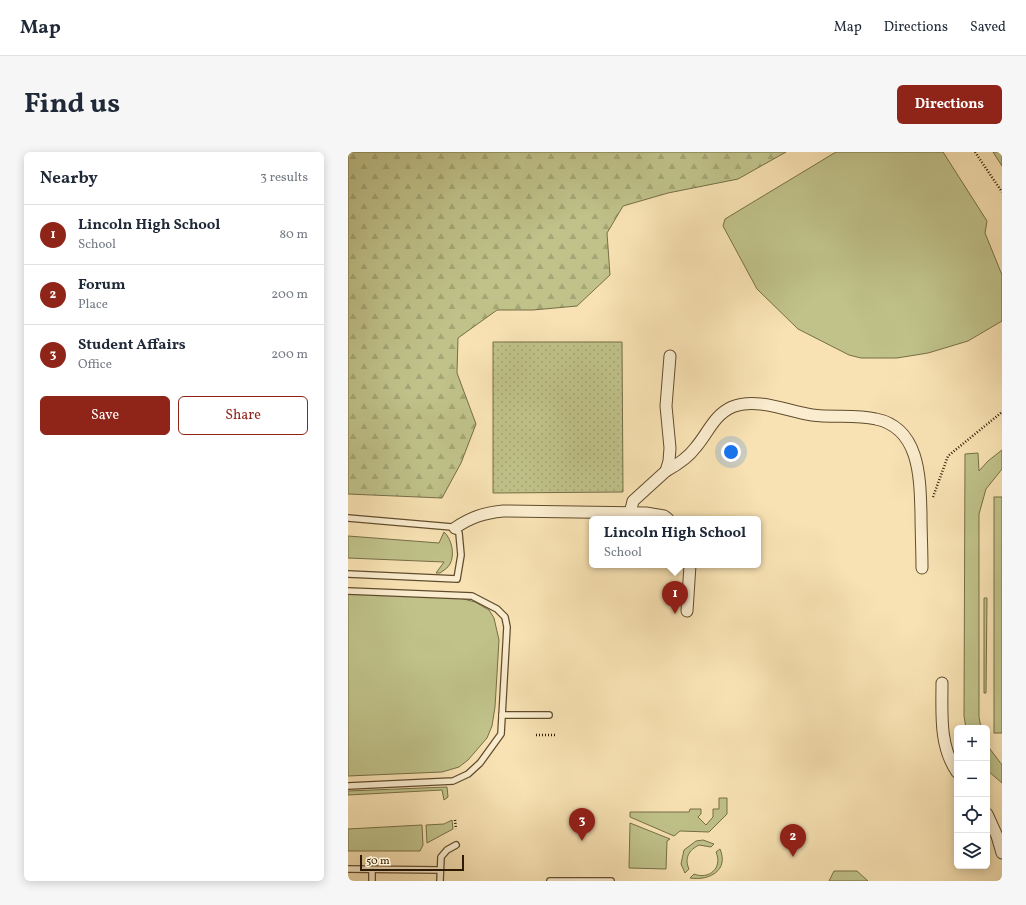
<!DOCTYPE html>
<meta charset="utf-8">
<style>
:root{--surface:#fff;--page:#f6f6f7;--text:#1f2937;--muted:#747a83;--line:#e0e1e3;--accent:#8f2418}
body{margin:0;font-family:Vollkorn,serif;background:var(--page);color:var(--text)}
.controls{position:absolute;right:12px;bottom:12px;display:grid;overflow:hidden;border-radius:6px;box-shadow:0 2px 10px #0003}
.controls button{width:36px;height:36px;display:grid;place-items:center;padding:0;border:0;border-bottom:1px solid var(--line);background:var(--surface);color:var(--text);font:20px sans-serif}
.scale{position:absolute;left:12px;bottom:10px;width:104px;box-sizing:border-box;padding-left:4px;border:2px solid #2d1a00;border-top:0;font-size:11px;line-height:14px;white-space:nowrap;color:#2d1a00;-webkit-text-stroke:3px #faecce;paint-order:stroke}
.you{position:absolute;left:383px;top:300px;width:14px;height:14px;margin:-10px;border:3px solid #fff;border-radius:50%;background:#1a73e8;box-shadow:0 0 0 6px #1a73e833}
.badge{display:grid;place-items:center;width:26px;height:26px;border-radius:50%;background:var(--accent);color:#fff;font-size:13px;font-weight:700}
.pin{position:absolute;translate:-50% -33px;filter:drop-shadow(0 1px 2px #0008)}
.pin::after{content:'';position:absolute;top:21px;width:14px;height:12px;background:inherit;clip-path:polygon(0 0,100% 0,50% 100%)}
.popup{position:absolute;left:241px;top:364px;width:172px;height:52px;box-sizing:border-box;display:grid;place-content:center;border-radius:6px;background:var(--surface);filter:drop-shadow(0 1px 3px #0005);font-size:13px;white-space:nowrap;color:var(--muted)}
.popup b{font-size:15px;color:var(--text)}
.popup::after{content:'';position:absolute;left:50%;top:100%;margin-left:-8px;border:8px solid transparent;border-top-color:var(--surface)}
.list{margin:0;padding:0;list-style:none}
h2{display:flex;justify-content:space-between;align-items:center;height:52px;margin:0;padding:0 16px;font-size:17px}
h2 small{font-size:13px;font-weight:400;color:var(--muted)}
.list li{display:grid;grid-template-columns:26px 1fr auto;gap:12px;align-items:center;box-sizing:border-box;height:60px;padding:0 16px;border-top:1px solid var(--line)}
.list b{display:block;font-size:15px;white-space:nowrap}
.list p{margin:0;font-size:13px;white-space:nowrap;color:var(--muted)}
.list em{font-size:13px;font-style:normal;color:var(--muted)}
.actions{display:flex;gap:8px;padding:12px 16px}
.actions a{flex:1;padding:9px 0;border:1px solid var(--accent);border-radius:6px;text-align:center;font-size:14px;color:var(--accent)}
.actions .main{background:var(--accent);color:#fff}
.icon{flex:none;width:22px;height:22px;fill:none;stroke:currentColor;stroke-width:2;stroke-linecap:round;stroke-linejoin:round}
.map{position:relative;flex:none;width:654px;height:729px;overflow:hidden;border-radius:6px}
header{display:flex;align-items:center;gap:24px;box-sizing:border-box;height:56px;padding:0 20px;background:var(--surface);border-bottom:1px solid var(--line)}
header strong{font-size:19px}
nav{display:flex;gap:22px;margin-inline-start:auto;font-size:14px}
.intro{display:flex;align-items:center;justify-content:space-between;box-sizing:border-box;height:96px;padding:0 24px}
h1{margin:0;font-size:28px}
.button{padding:10px 18px;border-radius:6px;background:var(--accent);color:#fff;font-size:14px;font-weight:700}
main{display:flex;gap:24px;padding:0 24px}
aside{flex:1;background:var(--surface);border-radius:6px;box-shadow:0 2px 10px #0003}
.map>svg:first-child{display:block}
.grass{fill:#c0c28a;stroke:#766e45}
.forest{fill:url(#forest-firs);stroke:#766e45}
.park{fill:url(#park-dots);stroke:#766e45}
.lines{fill:none;stroke-linecap:round;stroke-linejoin:round}
.service-casing{stroke:#604c2d;stroke-width:8}
.minor-casing{stroke:#604c2d;stroke-width:13}
.path{stroke:#2d1a00;stroke-width:2.5;stroke-dasharray:1 2;stroke-linecap:butt}
.service{stroke:#faecce;stroke-width:5.5}
.minor{stroke:#faecce;stroke-width:11}
</style>
<header>
<strong>Map</strong>
<nav><a>Map</a><a>Directions</a><a>Saved</a></nav>
</header>
<div class="intro"><h1>Find us</h1><a class="button">Directions</a></div>
<main>
<aside>
<h2>Nearby<small>3 results</small></h2>
<ul class="list">
<li><span class="badge">1</span><div><b>Lincoln High School</b><p>School</p></div><em>80 m</em></li>
<li><span class="badge">2</span><div><b>Forum</b><p>Place</p></div><em>200 m</em></li>
<li><span class="badge">3</span><div><b>Student Affairs</b><p>Office</p></div><em>200 m</em></li>
</ul>
<div class="actions"><a class="main">Save</a><a>Share</a></div>
</aside>
<div class="map">
<svg width="654" height="729" viewBox="0 0 654 729">
<defs>
<pattern id="forest-firs" width="22" height="20" patternUnits="userSpaceOnUse"><rect width="22" height="20" fill="#c0c28a"/><path d="M5 1l3.5 6h-7zM16 11l3.5 6h-7z" fill="#a5a675"/></pattern>
<pattern id="park-dots" width="8" height="8" patternUnits="userSpaceOnUse"><rect width="8" height="8" fill="#c0c28a"/><path d="M2 2h.1M6 6h.1" fill="none" stroke="#a5a675" stroke-width="1.8" stroke-linecap="round"/></pattern>
</defs>
<rect width="100%" height="100%" fill="#f8e2b3"/>
<filter id="stains"><feTurbulence type="fractalNoise" baseFrequency=".005" numOctaves="4"/><feColorMatrix values="0 0 0 0 .2 0 0 0 0 .09 0 0 0 0 .02 0 0 0 .5 -.17"/></filter>
<radialGradient id="worn" r=".72"><stop offset=".6" stop-color="#630" stop-opacity="0"/><stop offset="1" stop-color="#630" stop-opacity=".3"/></radialGradient>
<g class="grass">
<path d="M488,0H595L639,69L637,81L654,123V169L620,189L580,201L549,206H513L501,203L450,177L409,137L375,74L377,67Z"/>
<path d="M645,0H654V14Z"/>
<path d="M654,298V317L638,337L631,362V565L633,576H618L616,564L617,302L630,301L631,319L640,309Z"/>
<rect x="646" y="345" width="8" height="236"/>
<path d="M96,380C104,387 107,403 102,412C100,416 96,418 92,421H88L96,410L0,406V384L91,391Z"/>
<path d="M0,441L112,446L127,450L141,458L146,466L151,488L147,555L144,574L139,586L120,608L111,615L94,620L0,624Z"/>
<path d="M636,446H639L638,541H636Z"/>
<path d="M639,593L654,613V631L639,618Z"/>
<path d="M99,635L100,645L96,648L94,638L0,643V639Z"/>
<path d="M371,646H379V662L361,680L332,679L326,684L282,665V660H341L342,657H353V662L350,665L358,673L365,665V657H371Z"/>
<path d="M104,668L105,677L79,691L78,673L96,672Z"/>
<path d="M282,671L322,687L319,689L318,717L281,716Z"/>
<path d="M74,673L75,693L72,699H0V677Z"/>
<path d="M355,688L366,692L363,695L351,693C341,698 336,706 341,717L337,721L333,712L336,698L348,689Z"/>
<path d="M372,697C381,718 362,729 342,726L346,722C361,728 375,716 368,700Z"/>
<path d="M486,719H509L520,729H481Z"/>
</g>
<path class="forest" d="M0,0H438L390,27L320,41L275,54L259,81L262,123L229,154L185,158H149L110,186L109,221L128,272L113,311L94,346L0,342Z"/>
<path class="park" d="M145,190H274L275,340L145,341Z"/>
<g class="lines">
<g class="service-casing">
<g id="service">
<path d="M0,366L104,375L111,381L113,403L109,427L0,422"/>
<path d="M0,439L124,444L149,457L157,465L159,475L153,582L132,611L120,622L105,629L0,634"/>
<path d="M154,563H201"/>
<path d="M0,717L92,718"/>
<path d="M24,718V729"/>
<path d="M92,729L93,705L99,698L108,693"/>
<path d="M202,729H263"/>
</g>
</g>
<g class="minor-casing">
<g id="minor">
<path d="M318,319C329,313 340,306 348,295C360,281 366,263 384,255C409,245 439,259 464,263C485,266 507,262 528,267C572,276 572,326 573,362C573,380 574,398 574,416"/>
<path d="M282,361L285,349L318,319L321,309L322,296L318,254L322,204"/>
<path d="M107,376C123,365 136,361 155,359L298,361L316,364L320,367"/>
<path d="M339,459L342,413"/>
<path d="M594,531C594,561 591,594 609,620"/>
<path d="M639,662L649,684L654,701"/>
</g>
</g>
<g class="path">
<path d="M627,0L654,40"/>
<path d="M585,345L600,304L654,260"/>
<path d="M188,583H209"/>
<path d="M107,668L108,677"/>
</g>
<use href="#service" class="service"/>
<use href="#minor" class="minor"/>
</g>
<rect width="100%" height="100%" filter="url(#stains)"/>
<rect width="100%" height="100%" fill="url(#worn)"/>
</svg>
<div class="controls">
<button>+</button>
<button>−</button>
<button><svg class="icon" aria-label="locate" viewBox="0 0 24 24"><circle cx="12" cy="12" r="6"/><path d="M12 2v4M12 18v4M2 12h4M18 12h4"/></svg></button>
<button><svg class="icon" aria-label="layers" viewBox="0 0 24 24"><path d="M12 4l9 5-9 5-9-5zM3 14l9 5 9-5"/></svg></button>
</div>
<div class="scale">50 m</div>
<div class="you"></div>
<div class="pin badge" style="left:327px;top:462px">1</div>
<div class="popup"><b>Lincoln High School</b>School</div>
<div class="pin badge" style="left:445px;top:705px">2</div>
<div class="pin badge" style="left:234px;top:689px">3</div>
</div>
</main>
